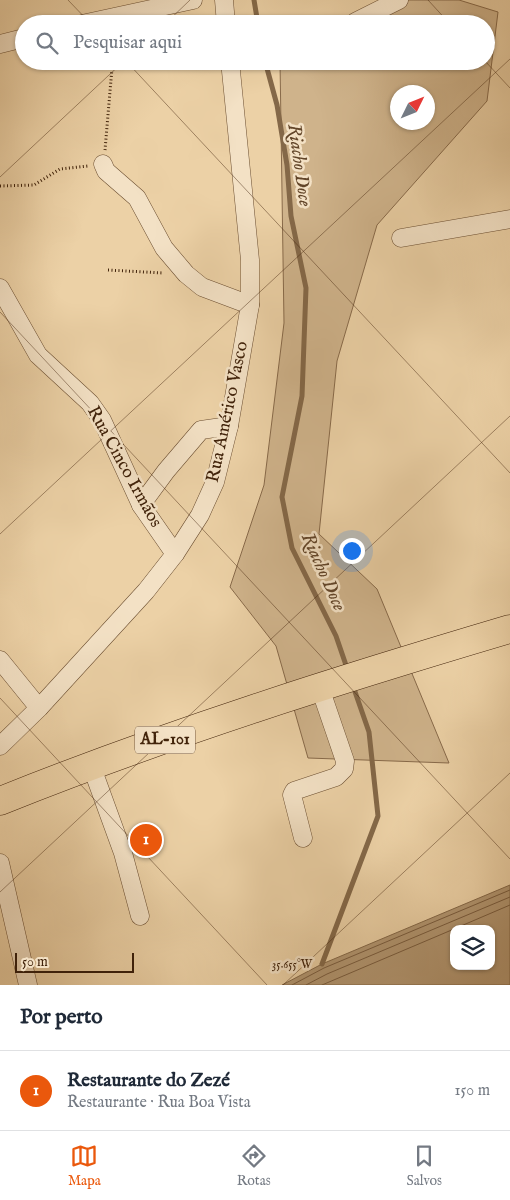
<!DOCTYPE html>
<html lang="pt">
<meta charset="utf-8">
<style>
:root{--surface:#fff;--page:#f6f6f7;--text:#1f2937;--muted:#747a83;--line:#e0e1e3;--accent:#ea580c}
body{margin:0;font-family:"IM FELL English",serif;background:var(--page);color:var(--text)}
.controls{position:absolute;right:15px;bottom:15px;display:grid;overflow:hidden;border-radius:10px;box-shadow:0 1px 4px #0004}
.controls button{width:45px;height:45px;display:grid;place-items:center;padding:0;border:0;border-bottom:1px solid var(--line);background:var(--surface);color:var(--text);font:25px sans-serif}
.compass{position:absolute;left:390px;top:85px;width:45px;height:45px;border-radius:50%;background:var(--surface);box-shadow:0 1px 4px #0004;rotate:47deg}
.scale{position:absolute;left:15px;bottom:12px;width:119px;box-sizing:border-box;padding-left:5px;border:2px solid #40220a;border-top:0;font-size:14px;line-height:18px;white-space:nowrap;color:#40220a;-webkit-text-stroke:4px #f3e1c5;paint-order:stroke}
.you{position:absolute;left:351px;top:550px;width:18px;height:18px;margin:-12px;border:4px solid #fff;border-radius:50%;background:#1a73e8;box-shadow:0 0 0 8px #1a73e833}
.badge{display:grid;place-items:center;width:32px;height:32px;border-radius:50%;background:var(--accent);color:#fff;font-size:16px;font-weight:700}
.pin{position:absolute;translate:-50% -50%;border:2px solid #fff;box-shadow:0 1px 5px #0006}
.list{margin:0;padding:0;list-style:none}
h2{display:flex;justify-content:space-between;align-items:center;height:65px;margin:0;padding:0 20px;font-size:21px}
h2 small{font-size:16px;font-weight:400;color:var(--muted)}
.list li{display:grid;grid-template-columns:32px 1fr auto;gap:15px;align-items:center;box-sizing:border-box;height:80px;padding:0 20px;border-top:1px solid var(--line)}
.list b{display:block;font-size:19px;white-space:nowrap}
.list p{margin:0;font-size:16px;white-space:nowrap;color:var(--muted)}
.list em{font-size:16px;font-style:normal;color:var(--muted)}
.icon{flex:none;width:28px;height:28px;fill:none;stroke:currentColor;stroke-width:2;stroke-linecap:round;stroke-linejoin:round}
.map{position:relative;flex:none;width:510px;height:985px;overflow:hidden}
.search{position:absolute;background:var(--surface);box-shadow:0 1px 4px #0004;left:15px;right:15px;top:15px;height:55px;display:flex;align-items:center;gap:12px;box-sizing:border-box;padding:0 18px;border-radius:28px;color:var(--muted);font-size:19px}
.sheet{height:145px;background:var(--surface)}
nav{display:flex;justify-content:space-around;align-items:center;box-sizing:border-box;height:70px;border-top:1px solid var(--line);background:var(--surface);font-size:14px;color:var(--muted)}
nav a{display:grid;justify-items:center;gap:2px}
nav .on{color:var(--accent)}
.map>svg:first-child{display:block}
.green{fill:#cfb38b;stroke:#886a4a;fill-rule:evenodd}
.water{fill:#b29671;stroke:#846848;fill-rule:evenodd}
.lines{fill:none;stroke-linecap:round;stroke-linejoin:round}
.shore{stroke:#795c3e;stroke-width:1}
.stream{stroke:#846848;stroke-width:5}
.minor-casing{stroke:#6b4e31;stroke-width:19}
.primary-casing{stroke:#40220a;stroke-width:29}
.path{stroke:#40220a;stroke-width:3;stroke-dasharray:1 2.5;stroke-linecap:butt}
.minor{stroke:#f3e1c5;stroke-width:18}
.primary{stroke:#ecd1a6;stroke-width:28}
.ticks{fill:none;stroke:#40220a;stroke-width:1;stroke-opacity:0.45}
.labels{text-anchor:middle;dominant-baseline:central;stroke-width:5;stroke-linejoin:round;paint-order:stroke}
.shield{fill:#f3e1c5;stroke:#765b42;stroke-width:1}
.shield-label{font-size:16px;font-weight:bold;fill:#40220a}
.street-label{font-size:18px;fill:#40220a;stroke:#f3e1c5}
.water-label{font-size:19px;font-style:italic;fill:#624529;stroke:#f3e1c5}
.ticks-label{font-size:12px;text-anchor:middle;fill:#40220a;stroke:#f3e1c5;stroke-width:5;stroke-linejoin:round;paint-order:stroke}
</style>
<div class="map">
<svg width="510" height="985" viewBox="0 0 510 985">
<rect width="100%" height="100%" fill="#ecd1a6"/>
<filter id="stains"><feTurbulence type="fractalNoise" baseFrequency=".004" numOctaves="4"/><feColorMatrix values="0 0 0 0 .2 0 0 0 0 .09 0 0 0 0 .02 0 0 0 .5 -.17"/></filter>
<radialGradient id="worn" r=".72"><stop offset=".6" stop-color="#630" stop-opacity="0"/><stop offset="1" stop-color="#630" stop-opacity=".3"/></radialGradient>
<path class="green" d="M391,0H459L498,12L487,101L377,225L337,361L319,534L377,589L449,763L308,758L276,646L230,587L264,485L284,323L280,61H486V24H347ZM398,92H428V122H398Z"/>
<path class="water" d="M510,885V985H282L322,964ZM454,929H491V966H454Z"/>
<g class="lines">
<g class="shore">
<path d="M454,929L510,905"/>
<path d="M292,985L324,968L510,890"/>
<path d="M306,985L327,974L510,897"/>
<path d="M322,985L454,929"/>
</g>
<g class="stream">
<path d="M254,0L258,24"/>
<path d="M265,61L277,105L287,165L291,216L306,288L302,396L282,497L292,548L336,636L348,671"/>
<path d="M322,964L378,816L369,732L353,686"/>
</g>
<g class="minor-casing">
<g id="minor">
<path d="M224,0L226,24"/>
<path d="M355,22L399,0"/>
<path d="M82,24L193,0"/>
<path d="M0,44L24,38"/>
<path d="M103,164L106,171L137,198L164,248L186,274L202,287L250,305"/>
<path d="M401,238L510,219"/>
<path d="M0,288L38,355L90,403L102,420L141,505L175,554"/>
<path d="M141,505L166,471L201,430L229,426"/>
<path d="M0,660L39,708"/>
<path d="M0,746L39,708L146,591L175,554L200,515L215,482L229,426L250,305V260L230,61"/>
<path d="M91,765L123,853L140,916"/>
<path d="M303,838L292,795L294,791L336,777L344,769L345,761L320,688"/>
<path d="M0,863L28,985"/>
</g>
</g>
<g class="primary-casing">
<path id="primary" d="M0,801C167,734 338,680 510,629"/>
</g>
<g class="path">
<path d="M105,150L112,68V61"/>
<path d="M0,186L34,185L60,169L88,166"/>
<path d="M108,270L163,273"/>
</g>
<use href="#minor" class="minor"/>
<use href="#primary" class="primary"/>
</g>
<path class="ticks" d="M68,0L91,24M428,0L450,24M165,24L190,0M126,61L510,473M485,61L510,88M0,177L124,61M0,312L510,859M0,534L510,59M0,698L267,985M0,892L510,416M283,985L510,773"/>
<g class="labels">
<rect class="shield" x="135" y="726.5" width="60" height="27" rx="4"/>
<g class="shield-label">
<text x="165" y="740">AL-101</text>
</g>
<g class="street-label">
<text transform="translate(228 412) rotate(-78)">Rua Américo Vasco</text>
<text transform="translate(124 467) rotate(61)">Rua Cinco Irmãos</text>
</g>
<g class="water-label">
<text transform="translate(299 165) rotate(82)">Riacho Doce</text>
<text transform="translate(323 572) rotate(66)">Riacho Doce</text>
</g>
</g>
<g class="ticks-label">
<text x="292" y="968">35.655°W</text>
</g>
<rect width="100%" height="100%" filter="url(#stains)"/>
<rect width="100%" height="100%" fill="url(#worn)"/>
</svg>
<div class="controls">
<button><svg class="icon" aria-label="layers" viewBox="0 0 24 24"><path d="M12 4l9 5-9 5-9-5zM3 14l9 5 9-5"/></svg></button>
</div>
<svg class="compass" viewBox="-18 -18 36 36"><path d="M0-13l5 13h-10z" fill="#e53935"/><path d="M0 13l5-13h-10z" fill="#747a83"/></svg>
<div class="scale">50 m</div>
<div class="you"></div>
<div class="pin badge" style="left:146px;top:840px">1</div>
<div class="search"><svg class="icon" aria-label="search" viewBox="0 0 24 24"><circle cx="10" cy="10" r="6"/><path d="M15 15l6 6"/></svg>Pesquisar aqui</div>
</div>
<section class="sheet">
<h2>Por perto<small></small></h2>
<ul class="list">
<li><span class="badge">1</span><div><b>Restaurante do Zezé</b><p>Restaurante · Rua Boa Vista</p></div><em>150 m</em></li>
</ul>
</section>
<nav>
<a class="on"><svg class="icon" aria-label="map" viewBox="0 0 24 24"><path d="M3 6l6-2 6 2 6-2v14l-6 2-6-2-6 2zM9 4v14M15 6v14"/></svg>Mapa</a>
<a><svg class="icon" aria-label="directions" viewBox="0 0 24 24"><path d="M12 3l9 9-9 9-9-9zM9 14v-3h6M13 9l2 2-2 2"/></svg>Rotas</a>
<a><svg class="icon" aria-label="saved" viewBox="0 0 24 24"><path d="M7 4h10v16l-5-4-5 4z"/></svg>Salvos</a>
</nav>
